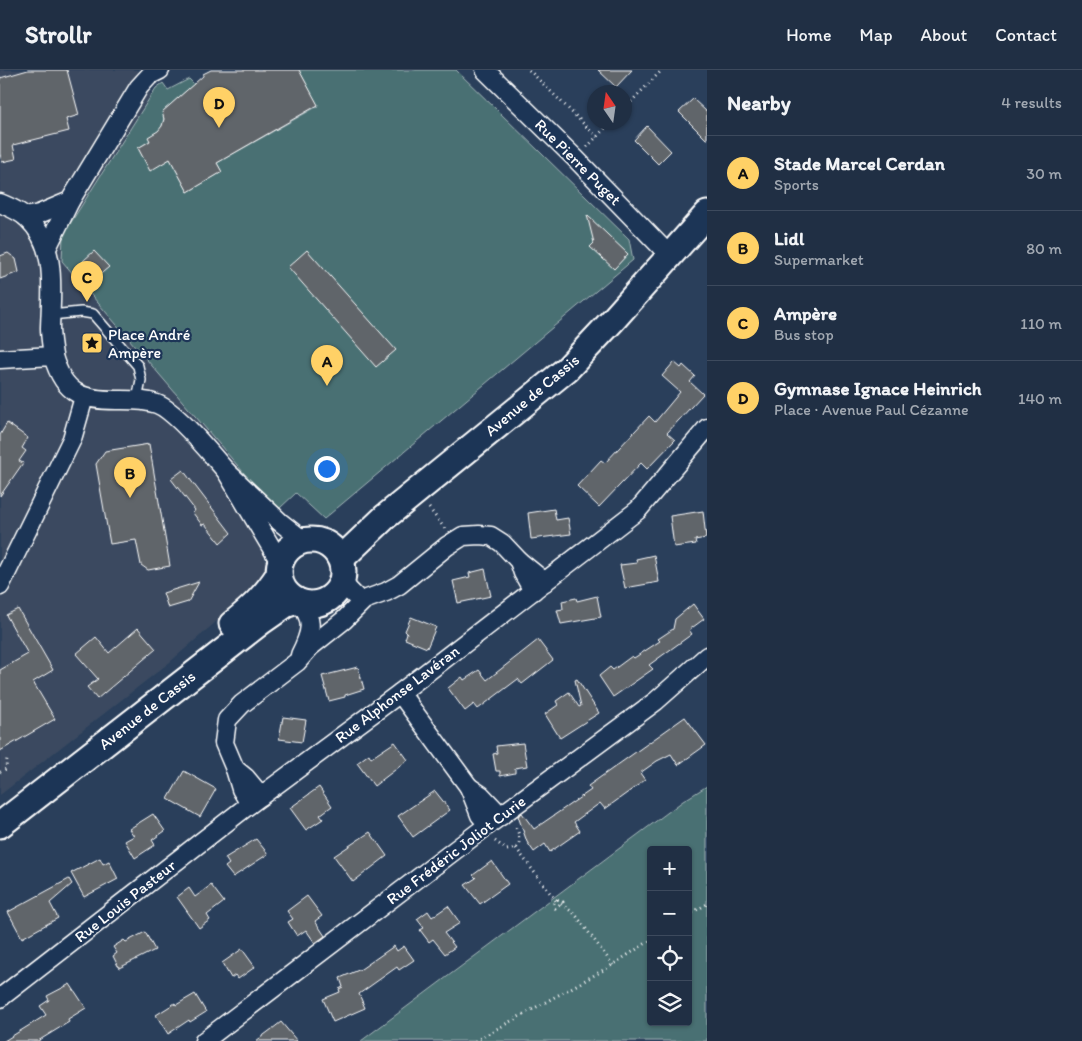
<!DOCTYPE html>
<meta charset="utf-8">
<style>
:root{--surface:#202f44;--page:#2d3b4f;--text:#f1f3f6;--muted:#a2a9b2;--line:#3d4a5d;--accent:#ffd166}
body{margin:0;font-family:Itim,sans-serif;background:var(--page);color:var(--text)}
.controls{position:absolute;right:15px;bottom:15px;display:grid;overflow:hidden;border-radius:5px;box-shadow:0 1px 4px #0004}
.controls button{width:45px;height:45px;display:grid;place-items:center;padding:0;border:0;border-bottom:1px solid var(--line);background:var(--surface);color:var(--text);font:25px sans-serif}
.compass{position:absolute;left:587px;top:15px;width:45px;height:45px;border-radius:50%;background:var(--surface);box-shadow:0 1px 4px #0004;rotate:347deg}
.you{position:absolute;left:326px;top:398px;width:18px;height:18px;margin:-12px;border:4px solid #fff;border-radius:50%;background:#1a73e8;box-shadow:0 0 0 8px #1a73e833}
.badge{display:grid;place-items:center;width:32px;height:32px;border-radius:50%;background:var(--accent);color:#111;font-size:16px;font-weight:700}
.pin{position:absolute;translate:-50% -41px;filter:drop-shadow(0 1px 2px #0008)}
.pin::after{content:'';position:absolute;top:26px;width:18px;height:15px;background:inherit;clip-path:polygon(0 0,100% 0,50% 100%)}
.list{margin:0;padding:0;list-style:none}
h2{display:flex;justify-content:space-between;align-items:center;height:65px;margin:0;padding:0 20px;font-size:21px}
h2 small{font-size:16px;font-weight:400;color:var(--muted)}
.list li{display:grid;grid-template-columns:32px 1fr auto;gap:15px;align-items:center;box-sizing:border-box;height:75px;padding:0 20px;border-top:1px solid var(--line)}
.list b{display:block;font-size:19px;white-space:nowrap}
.list p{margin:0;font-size:16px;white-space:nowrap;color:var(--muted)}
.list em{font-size:16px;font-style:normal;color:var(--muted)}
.icon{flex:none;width:28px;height:28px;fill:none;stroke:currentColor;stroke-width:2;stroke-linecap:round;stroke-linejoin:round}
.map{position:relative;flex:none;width:707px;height:971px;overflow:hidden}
header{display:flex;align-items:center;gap:30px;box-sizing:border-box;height:70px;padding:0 25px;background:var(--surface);border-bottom:1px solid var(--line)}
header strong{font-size:24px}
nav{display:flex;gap:28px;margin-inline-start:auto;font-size:18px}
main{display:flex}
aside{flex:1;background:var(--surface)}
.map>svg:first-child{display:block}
.built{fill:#3a4a60}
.green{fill:#496f73;stroke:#a4b7b9;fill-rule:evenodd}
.building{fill:#60656b;stroke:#fff}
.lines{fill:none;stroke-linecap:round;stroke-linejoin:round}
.service-casing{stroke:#fff;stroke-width:12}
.minor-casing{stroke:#fff;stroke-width:21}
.secondary-casing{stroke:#fff;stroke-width:29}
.path{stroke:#fff;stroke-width:3;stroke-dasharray:1 4;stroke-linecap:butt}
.service{stroke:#1d3557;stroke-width:9}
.minor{stroke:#1d3557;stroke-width:18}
.secondary{stroke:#1d3557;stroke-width:25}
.labels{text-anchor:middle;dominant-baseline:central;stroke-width:4.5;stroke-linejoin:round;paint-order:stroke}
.street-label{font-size:16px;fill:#fff;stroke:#1d3557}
.poi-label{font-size:16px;fill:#fff;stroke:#1d3557;text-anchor:start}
</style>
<header>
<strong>Strollr</strong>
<nav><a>Home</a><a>Map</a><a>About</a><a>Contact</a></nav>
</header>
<main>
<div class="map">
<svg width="707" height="971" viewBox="0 0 707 971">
<rect width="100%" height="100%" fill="#2a3f5b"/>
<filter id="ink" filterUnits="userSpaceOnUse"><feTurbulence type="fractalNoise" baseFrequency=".02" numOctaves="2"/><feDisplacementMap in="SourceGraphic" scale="10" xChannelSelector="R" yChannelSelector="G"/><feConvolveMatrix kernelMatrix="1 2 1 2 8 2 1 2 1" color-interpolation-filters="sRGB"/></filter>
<g filter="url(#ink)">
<path class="built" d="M0,0H137L151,25L64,165L274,438L249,460L262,479L265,489V499L248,524L170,592L0,725Z"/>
<g class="green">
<path d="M299,0H456L629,169L633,190L324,449L296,423L280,438H274L62,191L63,165L156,18L163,13L168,20L189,9L194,14L163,41C167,59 152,70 138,78L150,100L170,89L188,122L222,102L217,93L318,36Z"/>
<path d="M707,716V971H361L683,731ZM651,780H688V952H651Z"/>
</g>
<g class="building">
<path d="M28,0H67L79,45L66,49L69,61L13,75L16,89L2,92L0,84V8Z"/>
<path d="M211,0H299L318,35L217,93L222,102L188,122L170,89L150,101L138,78L150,71L148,67L158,61L162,56L164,49L162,42L203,6V4Z"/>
<path d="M598,0H632L616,17Z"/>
<path d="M693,29L707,42V70L679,42Z"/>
<path d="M647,56L671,81L658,94L634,70Z"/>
<path d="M587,145L628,184L614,199L590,177L594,173Z"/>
<path d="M307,180L396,280L376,297L288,197Z"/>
<path d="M94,181L109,197L97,207L83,191Z"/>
<path d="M8,183L16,189L19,202L0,209V186Z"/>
<path d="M674,292L681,298L683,295L695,306L690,312L703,324L667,363L675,370L647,399L641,393L599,437L577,416L601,390L605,393L649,346L655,352L680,322L662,306Z"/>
<path d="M7,353L28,368L22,378L26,381L19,391L23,393L0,426V365Z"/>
<path d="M149,374L170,496L148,500L141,495L136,470L110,474L96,394L105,381Z"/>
<path d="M183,400L231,463L220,473L205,454L202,455L193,443L195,440L171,409Z"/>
<path d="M554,439L556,450L568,448L571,464L531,469L528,443Z"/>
<path d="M703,441L706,468L695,470L696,474L674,477L670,446Z"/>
<path d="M654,485L659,512L625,518L620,495L637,493L636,489Z"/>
<path d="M485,499L491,526L458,533L453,511L470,507L469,503Z"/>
<path d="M199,512L188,532L168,538L163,523Z"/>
<path d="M597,526L601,547L561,554L557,540L563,539L562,531L576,528L577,531Z"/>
<path d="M693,534L704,549L689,560L692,564L649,595L653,599L613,627L599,606L610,597L613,600L632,586L634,588L660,571L658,569L673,559L675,549Z"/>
<path d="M18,539L53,600L33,612L55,649L0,681V600L28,584L6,545Z"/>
<path d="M411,547L436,557L427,578L405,569L407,563L405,561Z"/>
<path d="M138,558L156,579L97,629L87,617L98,609L76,584L96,567L109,583Z"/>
<path d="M538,570L553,590L522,614L518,609L478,639L474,634L465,641L448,618L462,607L464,610L479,600L487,610Z"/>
<path d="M358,597L364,619L345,625V627L329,631L322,606Z"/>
<path d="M577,609L599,643L560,668L545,644L558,635L556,631L569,622L579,637L581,636L575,610Z"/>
<path d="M283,647L306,650L302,672L279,669Z"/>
<path d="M685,647L706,675L678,695L671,684L657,691L640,703L645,710L605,739L600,733L574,752L580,761L550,782L545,774L534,782L527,772L518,746L522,743L534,759L591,720L588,716Z"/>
<path d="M395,672L408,690L374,716L357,693L369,684L371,688Z"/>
<path d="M523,673L527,696L515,698V703L500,706V701H496L493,684L497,683L496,676Z"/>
<path d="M184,701L216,719L200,747L168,729Z"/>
<path d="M319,717L332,736L320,745L323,749L306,760L290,738Z"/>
<path d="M435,721L450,740L413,767L398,746Z"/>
<path d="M153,744L165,761L152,770L155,775L135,788L125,771L134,766L129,759Z"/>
<path d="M370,762L387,786L353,812L334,786Z"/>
<path d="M256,769L268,784L233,807L225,797L229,794L225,788Z"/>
<path d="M100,788L103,794L109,791L118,809L84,827L71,803Z"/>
<path d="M492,791L508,814L480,834L465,815L476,808L473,805Z"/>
<path d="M69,809L72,814L50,833L58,848L22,868L8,842Z"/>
<path d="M211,815L224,832L207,845L210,850L199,858L177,827L189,818L195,827Z"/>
<path d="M307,826L322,846L315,851L325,866L315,873L306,860L297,866L288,852L293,849L287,841Z"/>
<path d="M448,836L460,853L444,863L455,877L445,884L433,869L429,872L420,860L424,858L417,849L428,841L432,847Z"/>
<path d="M145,862L155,880L119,898L113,886L117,883L113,877L124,870L126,872Z"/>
<path d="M394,876L397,881L404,876L414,890L399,900L397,897L359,924L365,938L333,952L323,929L340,922L339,919L343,917L340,908L361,899Z"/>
<path d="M242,879L255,897L238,909L235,905L231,908L222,893Z"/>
<path d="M70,914L86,938L68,949L69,952L38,971H4L46,945L40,936L49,930L47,926Z"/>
<path d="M195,924L206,942L190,952L189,950L168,964L156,945L175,933L176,935Z"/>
<path d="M281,952L297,971H256L272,959Z"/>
</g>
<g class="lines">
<g class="service-casing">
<path id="service" d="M51,245L81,242L93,244L138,296L141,310L137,330"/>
</g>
<g class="minor-casing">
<g id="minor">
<path d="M485,0L576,89L670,186"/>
<path d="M0,133C9,137 20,141 27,148C58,176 51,221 50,258C50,267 52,277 53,286"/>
<path d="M26,147L39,144L70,131L139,17L150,5L160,0"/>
<path d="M47,178L70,131"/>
<path d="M0,289L53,286C64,325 83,331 122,330C134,330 146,330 157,334C176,341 211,384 226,401"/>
<path d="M280,492L226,401L280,452L304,471"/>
<path d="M343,510L348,519L361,532"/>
<path d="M0,516L72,369L84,327"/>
<path d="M533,521L523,503L519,491L545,512"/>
<path d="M297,531C316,549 311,563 300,585"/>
<path d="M400,623L469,717"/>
<path d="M235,699L224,673L227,650L242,634L297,592L310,577L344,550L364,530L386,522L399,515L447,476L463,466L479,465L491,466L502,473L519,491"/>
<path d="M250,734L241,719L235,699L246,708L261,726"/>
<path d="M488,755L480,745L469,717L481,725L501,746"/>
<path d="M0,928L250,734L400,623L638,440L707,358"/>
<path d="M204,971L488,755L656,631L707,586"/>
</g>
</g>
<g class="secondary-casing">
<g id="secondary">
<circle cx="311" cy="502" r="32"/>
<path d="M341,489L385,447L567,299L612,251L707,144"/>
<path d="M232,554C252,538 265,526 279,504"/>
<path d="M0,755L262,551L285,535L297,531"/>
</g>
</g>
<g class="path">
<path d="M529,0L597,67"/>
<path d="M624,39L662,0"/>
<path d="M587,77L611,52"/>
<path d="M429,438L445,459"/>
<path d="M0,702L6,699L7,688"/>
<path d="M495,771L507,780L516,778C523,770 518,763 515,755"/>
<path d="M516,778L556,831"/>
<path d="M558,829L563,832L555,838L554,833Z"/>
<path d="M561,834L575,844L613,895"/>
<path d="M688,845L707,834"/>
<path d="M475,971L609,897L651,870"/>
</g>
<use href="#service" class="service"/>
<use href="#minor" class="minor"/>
<use href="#secondary" class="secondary"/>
</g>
</g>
<defs>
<g id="sight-square" transform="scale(1.125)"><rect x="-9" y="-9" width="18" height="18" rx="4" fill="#ffd166" stroke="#1d3557"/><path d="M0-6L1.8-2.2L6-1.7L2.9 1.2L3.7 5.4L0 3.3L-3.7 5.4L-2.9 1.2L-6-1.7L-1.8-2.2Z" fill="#111"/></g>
</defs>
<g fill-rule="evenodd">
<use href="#sight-square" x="92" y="273"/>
</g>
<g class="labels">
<g class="street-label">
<text transform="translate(578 92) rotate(45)">Rue Pierre Puget</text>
<text transform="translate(532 325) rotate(-40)">Avenue de Cassis</text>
<text transform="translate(397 624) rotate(-37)">Rue Alphonse Lavéran</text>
<text transform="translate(147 640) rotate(-38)">Avenue de Cassis</text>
<text transform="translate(456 780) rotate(-37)">Rue Frédéric Joliot Curie</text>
<text transform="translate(125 831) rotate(-38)">Rue Louis Pasteur</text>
</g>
<g class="poi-label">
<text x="108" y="264">Place André<tspan x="108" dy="18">Ampère</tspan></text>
</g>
</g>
</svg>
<div class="controls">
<button>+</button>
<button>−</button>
<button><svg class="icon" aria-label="locate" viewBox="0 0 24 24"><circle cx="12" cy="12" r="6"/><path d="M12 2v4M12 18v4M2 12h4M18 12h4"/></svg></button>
<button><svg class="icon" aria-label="layers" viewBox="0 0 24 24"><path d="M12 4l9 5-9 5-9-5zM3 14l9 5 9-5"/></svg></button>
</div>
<svg class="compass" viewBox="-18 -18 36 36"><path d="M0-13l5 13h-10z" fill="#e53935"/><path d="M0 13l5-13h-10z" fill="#a2a9b2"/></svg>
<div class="you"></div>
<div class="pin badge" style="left:327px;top:316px">A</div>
<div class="pin badge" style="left:130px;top:428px">B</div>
<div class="pin badge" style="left:87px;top:232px">C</div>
<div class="pin badge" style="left:219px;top:58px">D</div>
</div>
<aside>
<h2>Nearby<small>4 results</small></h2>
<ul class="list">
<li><span class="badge">A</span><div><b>Stade Marcel Cerdan</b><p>Sports</p></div><em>30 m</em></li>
<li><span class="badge">B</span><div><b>Lidl</b><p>Supermarket</p></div><em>80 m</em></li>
<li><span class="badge">C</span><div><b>Ampère</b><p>Bus stop</p></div><em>110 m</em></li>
<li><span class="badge">D</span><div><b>Gymnase Ignace Heinrich</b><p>Place · Avenue Paul Cézanne</p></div><em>140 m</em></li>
</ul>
</aside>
</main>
